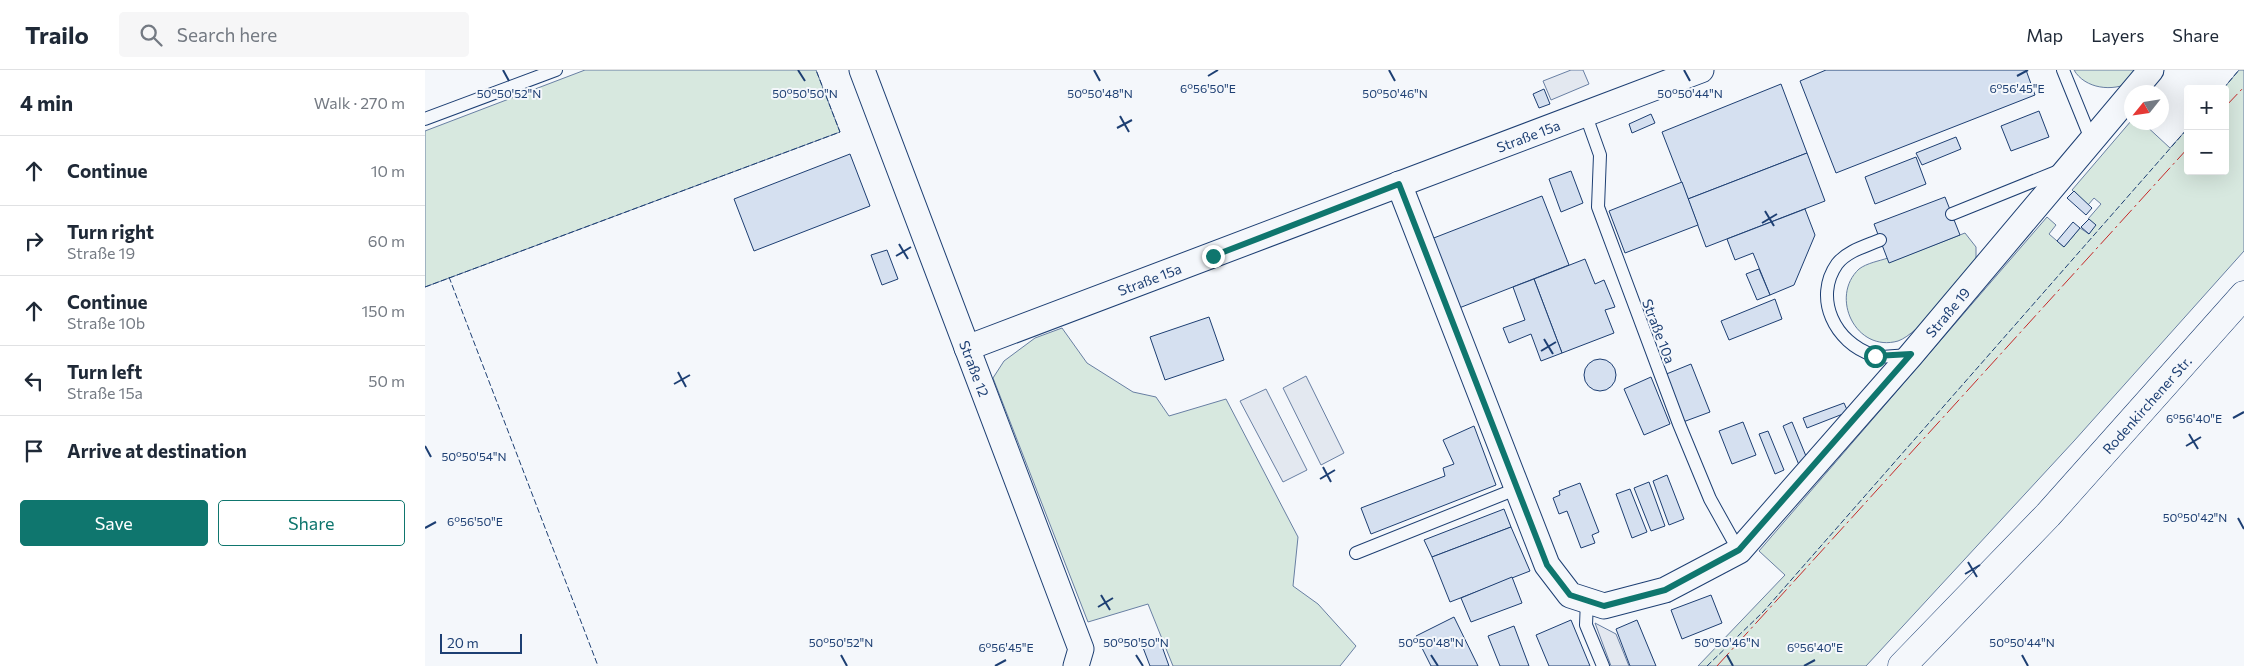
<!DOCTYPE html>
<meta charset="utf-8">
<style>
:root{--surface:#fff;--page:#f6f6f7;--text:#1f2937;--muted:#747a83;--line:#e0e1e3;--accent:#0f766e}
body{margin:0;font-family:Commissioner,sans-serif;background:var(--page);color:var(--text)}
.controls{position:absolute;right:15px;top:15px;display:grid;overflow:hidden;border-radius:5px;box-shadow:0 5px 20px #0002}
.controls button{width:45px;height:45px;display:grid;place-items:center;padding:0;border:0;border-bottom:1px solid var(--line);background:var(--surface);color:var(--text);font:25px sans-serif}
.compass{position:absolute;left:1699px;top:15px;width:45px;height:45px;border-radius:50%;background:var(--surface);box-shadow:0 5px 20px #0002;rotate:240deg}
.scale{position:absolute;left:15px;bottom:12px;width:82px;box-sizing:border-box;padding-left:5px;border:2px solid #1d3f73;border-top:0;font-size:14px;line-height:18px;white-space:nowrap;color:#1d3f73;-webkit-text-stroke:4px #f4f7fb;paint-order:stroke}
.stop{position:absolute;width:15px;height:15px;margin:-11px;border:4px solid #0f766e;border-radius:50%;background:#fff}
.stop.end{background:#0f766e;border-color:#fff;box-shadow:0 1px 5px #0008}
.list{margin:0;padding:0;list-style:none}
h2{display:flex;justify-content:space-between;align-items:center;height:65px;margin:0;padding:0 20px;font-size:21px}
h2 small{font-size:16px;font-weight:400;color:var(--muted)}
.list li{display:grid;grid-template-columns:32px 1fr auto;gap:15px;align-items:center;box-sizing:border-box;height:70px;padding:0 20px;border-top:1px solid var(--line)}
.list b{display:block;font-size:19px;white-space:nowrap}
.list p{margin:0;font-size:16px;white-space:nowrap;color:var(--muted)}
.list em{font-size:16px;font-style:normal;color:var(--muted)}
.actions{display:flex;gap:10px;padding:15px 20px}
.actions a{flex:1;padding:11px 0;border:1px solid var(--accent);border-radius:5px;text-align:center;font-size:18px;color:var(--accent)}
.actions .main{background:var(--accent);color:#fff}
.icon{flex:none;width:28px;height:28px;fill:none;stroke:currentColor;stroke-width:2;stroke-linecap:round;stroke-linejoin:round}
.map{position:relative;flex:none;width:1819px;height:596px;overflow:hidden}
header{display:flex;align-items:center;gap:30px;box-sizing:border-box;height:70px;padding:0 25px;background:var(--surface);border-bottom:1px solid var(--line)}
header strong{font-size:24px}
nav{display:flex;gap:28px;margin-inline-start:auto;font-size:18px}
.search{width:350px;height:45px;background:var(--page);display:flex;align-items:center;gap:12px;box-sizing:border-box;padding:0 18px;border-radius:5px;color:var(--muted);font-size:19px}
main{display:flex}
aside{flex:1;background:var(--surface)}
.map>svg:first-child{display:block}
.green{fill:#d7e8df;stroke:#687fa3}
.parking{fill:#e3e8f0;stroke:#687fa3}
.building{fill:#d5e0f0;stroke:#1d3f73}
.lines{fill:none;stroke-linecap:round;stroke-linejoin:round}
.lane-casing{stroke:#1d3f73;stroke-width:14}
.street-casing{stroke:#1d3f73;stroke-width:27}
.secondary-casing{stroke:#1d3f73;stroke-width:29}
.lane{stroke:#f4f7fb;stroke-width:12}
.street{stroke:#f4f7fb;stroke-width:25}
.secondary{stroke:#f4f7fb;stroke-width:28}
.fence{stroke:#1d3f73;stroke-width:1;stroke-dasharray:6 2.5;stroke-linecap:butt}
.power{stroke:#c62828;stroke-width:1;stroke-dasharray:18 4 2.5 4;stroke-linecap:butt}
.route{stroke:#0f766e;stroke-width:6}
.ticks{fill:none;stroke:#1d3f73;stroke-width:2}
.labels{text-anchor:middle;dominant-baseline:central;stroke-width:4;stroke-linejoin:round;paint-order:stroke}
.street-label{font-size:14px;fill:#1d3f73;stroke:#f4f7fb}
.ticks-label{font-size:12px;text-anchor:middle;fill:#1d3f73;stroke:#f4f7fb;stroke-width:4;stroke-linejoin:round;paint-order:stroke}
</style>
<header>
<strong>Trailo</strong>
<div class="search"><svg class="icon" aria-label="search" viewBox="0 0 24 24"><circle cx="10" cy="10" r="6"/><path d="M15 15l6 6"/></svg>Search here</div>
<nav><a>Map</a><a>Layers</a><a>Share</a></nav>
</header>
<main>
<aside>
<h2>4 min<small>Walk · 270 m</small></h2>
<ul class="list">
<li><svg class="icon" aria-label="ahead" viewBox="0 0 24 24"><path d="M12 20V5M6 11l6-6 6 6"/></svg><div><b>Continue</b></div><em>10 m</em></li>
<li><svg class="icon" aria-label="right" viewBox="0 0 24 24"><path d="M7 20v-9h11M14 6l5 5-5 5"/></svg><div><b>Turn right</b><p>Straße 19</p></div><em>60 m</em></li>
<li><svg class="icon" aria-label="ahead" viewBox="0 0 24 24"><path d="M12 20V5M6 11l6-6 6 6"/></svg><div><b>Continue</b><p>Straße 10b</p></div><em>150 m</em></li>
<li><svg class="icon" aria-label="left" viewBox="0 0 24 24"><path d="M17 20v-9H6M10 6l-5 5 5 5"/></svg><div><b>Turn left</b><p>Straße 15a</p></div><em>50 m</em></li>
<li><svg class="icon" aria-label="arrive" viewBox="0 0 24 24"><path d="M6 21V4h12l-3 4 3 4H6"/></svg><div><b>Arrive at destination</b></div></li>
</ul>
<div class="actions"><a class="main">Save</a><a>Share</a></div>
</aside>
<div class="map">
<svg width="1819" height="596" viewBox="0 0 1819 596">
<rect width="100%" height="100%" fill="#f4f7fb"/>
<g class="green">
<path d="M160,0H391L415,62L0,217V61Z"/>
<path d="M1649,0H1716C1713,4 1710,9 1706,12C1688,22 1660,19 1649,0Z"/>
<path d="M1814,0H1819V181L1649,371L1441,596H1273L1360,505L1334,481L1622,147L1631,155L1624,164L1639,177L1655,158L1664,164L1670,155L1663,149L1676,134L1669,128L1663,135L1647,120L1706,51V52L1718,53L1745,78L1763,58V101H1800V19H1798Z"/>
<path d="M1540,163L1551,177V188C1539,208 1494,264 1473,271C1431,283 1404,227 1434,199C1442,193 1454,191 1463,188L1465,192Z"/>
<path d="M637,258L662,293L708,322L731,327L744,346L801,329L873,467L868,516L893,534L931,576L915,596H748L723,534L663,552L568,308L579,291L610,268Z"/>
</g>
<g class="parking">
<path d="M1146,0H1158L1164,14L1126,30L1118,11Z"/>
<path d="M881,306L919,383L896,395L858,318Z"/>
<path d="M841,319L882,400L858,412L815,331Z"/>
<path d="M1170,553L1191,564L1204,596H1186Z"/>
</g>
<g class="building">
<path d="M1401,0H1601L1610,25L1411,103L1375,11Z"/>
<path d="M1356,14L1382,83L1263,129L1237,62Z"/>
<path d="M1119,19L1125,34L1114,38L1108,24Z"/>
<path d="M1614,41L1624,67L1586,81L1576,56Z"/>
<path d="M1226,44L1230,53L1207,63L1204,54Z"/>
<path d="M1531,67L1536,79L1497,95L1491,83Z"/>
<path d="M1382,83L1400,131L1281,177L1263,129Z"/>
<path d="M425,84L445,136L329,181L309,129Z"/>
<path d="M1491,87L1501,114L1450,134L1440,107Z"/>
<path d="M1146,101L1158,133L1136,142L1124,109Z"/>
<path d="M1257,112L1273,155L1200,183L1184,141Z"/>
<path d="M1649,121L1667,138L1661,145L1642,128Z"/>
<path d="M1117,126L1144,195L1029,240L1001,171Z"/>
<path d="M1520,127L1535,165L1464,193L1449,154Z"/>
<path d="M1380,139L1390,165L1369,215L1345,225L1328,183L1310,190L1302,169Z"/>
<path d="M1664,149L1671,155L1664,164L1656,157Z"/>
<path d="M1648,152L1655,158L1639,177L1632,171Z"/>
<path d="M462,180L473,209L457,215L446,185Z"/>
<path d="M1160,189L1170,214L1179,210L1190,237L1180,240L1189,263L1137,283L1109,209Z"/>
<path d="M1334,199L1345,225L1332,230L1321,204Z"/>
<path d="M1109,209L1137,283L1116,291L1106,264L1084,273L1078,258L1100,250L1088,217Z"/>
<path d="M1350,229L1357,249L1304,270L1296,251Z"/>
<path d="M784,247L799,290L740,310L725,267Z"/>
<circle cx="1175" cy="305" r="16"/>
<path d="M1266,294L1285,342L1258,352L1239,305Z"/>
<path d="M1226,307L1245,354L1219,365L1199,319Z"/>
<path d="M1419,333L1423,342L1382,358L1378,348Z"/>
<path d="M1318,352L1331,385L1307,394L1294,361Z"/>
<path d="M1367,352L1383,391L1374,395L1358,356Z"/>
<path d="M1049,356L1071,415L946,464L936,438L1020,406L1018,398L1029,394L1018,370Z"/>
<path d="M1343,361L1359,400L1350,404L1334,364Z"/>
<path d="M1242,405L1259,449L1244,455L1228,411Z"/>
<path d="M1224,412L1240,456L1226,461L1209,418Z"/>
<path d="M1155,413L1174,462L1167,465L1170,473L1156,478L1142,441L1134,444L1128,428L1135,425L1134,421Z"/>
<path d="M1205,419L1222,462L1207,468L1191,424Z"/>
<path d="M1079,439L1086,457L1007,487L999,470Z"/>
<path d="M1086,457L1105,501L1025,532L1007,487Z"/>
<path d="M1087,507L1097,533L1046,552L1036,528Z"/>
<path d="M1286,525L1297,553L1257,569L1246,540Z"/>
<path d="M1029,547L1053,596H1006L991,566Z"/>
<path d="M1146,550L1165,596H1124L1111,565Z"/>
<path d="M1212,550L1231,596H1205L1191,559Z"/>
<path d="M1089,556L1104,596H1075L1063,566Z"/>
<path d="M734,568L744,596H725L717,575Z"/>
</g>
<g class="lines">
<g class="lane-casing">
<g id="lane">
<path d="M1638,0L1666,69"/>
<path d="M1160,43L1175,85L1173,137L1254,354L1285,429L1314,481"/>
<path d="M0,49L131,0"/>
<path d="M1527,144L1636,100"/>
<path d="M1455,170C1441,176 1422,181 1412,194C1388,228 1410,273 1448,285C1458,289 1475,285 1486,285"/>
<path d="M931,483L1091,419"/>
<path d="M1162,530L1161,555L1178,596"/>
</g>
</g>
<g class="street-casing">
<g id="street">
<path id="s1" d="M437,0L656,579L651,596"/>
<path id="s2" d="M974,114L1122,495L1145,525L1179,536L1240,520L1314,481L1486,285L1726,0"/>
<path id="s3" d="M542,278L1276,0"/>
</g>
</g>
<g class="secondary-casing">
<g id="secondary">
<path id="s4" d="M1477,596L1623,445L1819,225"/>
</g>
</g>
<use href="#lane" class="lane"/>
<use href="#street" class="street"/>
<use href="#secondary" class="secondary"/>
<g class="fence">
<path d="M1798,19L1814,0"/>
<path d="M24,207L173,596"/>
<path d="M0,217L415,62L391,0"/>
<path d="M1282,596L1338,542L1763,58"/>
</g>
<g class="power">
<path d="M1800,37L1819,17"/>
<path d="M1292,596L1763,78"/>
</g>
</g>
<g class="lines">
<path class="route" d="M788,186L974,114L1122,495L1145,525L1179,536L1240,520L1314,480L1486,284L1450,286"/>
</g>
<path class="ticks" d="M78,0L84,11M373,0L380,11M669,0L675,11M964,0L970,11M1259,0L1265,11M783,6L793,0M1592,6L1603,0M695,46L704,62M692,58L707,50M1340,141L1349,156M1337,153L1352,144M474,174L483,189M471,186L486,177M1119,269L1128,284M1116,281L1131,272M253,302L261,317M249,314L265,305M1808,348L1819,342M1764,364L1773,379M0,376L6,387M1761,376L1776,367M898,397L906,412M895,409L910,400M1813,448L1819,459M0,458L11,452M1543,492L1552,507M1540,504L1555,495M676,525L685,540M673,537L688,528M416,585L422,596M711,585L718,596M1006,585L1013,596M1302,585L1308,596M1597,585L1603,596M570,596L581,590M1379,596L1390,590"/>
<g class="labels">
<g class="street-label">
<text stroke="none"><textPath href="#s3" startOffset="600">Straße 15a</textPath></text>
<text stroke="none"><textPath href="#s3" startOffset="195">Straße 15a</textPath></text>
<text stroke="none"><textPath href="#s2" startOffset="946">Straße 19</textPath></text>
<text transform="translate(1234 261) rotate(69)">Straße 10a</text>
<text stroke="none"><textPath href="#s1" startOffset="319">Straße 12</textPath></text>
<text stroke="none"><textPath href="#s4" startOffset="358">Rodenkirchener Str.</textPath></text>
</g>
</g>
<g class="ticks-label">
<text x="783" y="23">6°56'50"E</text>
<text x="1592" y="23">6°56'45"E</text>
<text x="970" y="28">50°50'46"N</text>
<text x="84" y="28">50°50'52"N</text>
<text x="380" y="28">50°50'50"N</text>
<text x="675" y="28">50°50'48"N</text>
<text x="1265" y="28">50°50'44"N</text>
<text x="1769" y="353">6°56'40"E</text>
<text x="49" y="391">50°50'54"N</text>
<text x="1770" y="452">50°50'42"N</text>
<text x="50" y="456">6°56'50"E</text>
<text x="416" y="577">50°50'52"N</text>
<text x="711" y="577">50°50'50"N</text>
<text x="1006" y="577">50°50'48"N</text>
<text x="1302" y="577">50°50'46"N</text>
<text x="1597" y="577">50°50'44"N</text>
<text x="581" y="582">6°56'45"E</text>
<text x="1390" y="582">6°56'40"E</text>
</g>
</svg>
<div class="controls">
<button>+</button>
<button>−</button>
</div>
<svg class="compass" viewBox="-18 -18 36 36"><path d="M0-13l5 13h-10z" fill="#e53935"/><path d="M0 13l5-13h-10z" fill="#747a83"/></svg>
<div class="scale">20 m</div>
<div class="stop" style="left:1450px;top:286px"></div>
<div class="stop end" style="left:788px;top:186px"></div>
</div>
</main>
